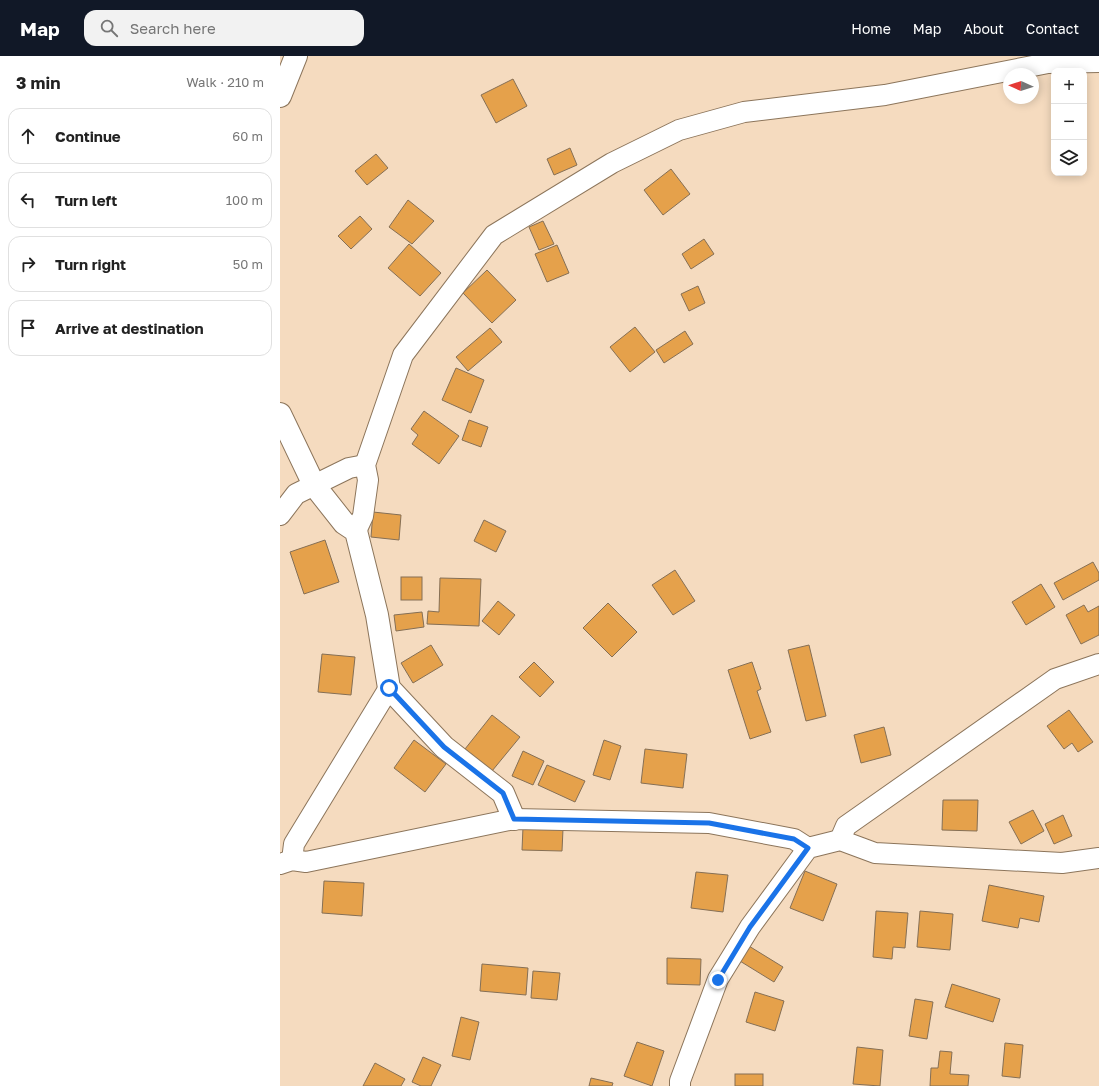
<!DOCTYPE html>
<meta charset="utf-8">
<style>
:root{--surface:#fff;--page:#f2f2f2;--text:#222;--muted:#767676;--line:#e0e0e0;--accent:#111827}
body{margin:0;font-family:"Golos Text",sans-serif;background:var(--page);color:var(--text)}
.controls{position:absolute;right:12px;top:12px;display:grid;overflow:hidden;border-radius:8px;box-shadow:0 2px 10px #0003}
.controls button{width:36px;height:36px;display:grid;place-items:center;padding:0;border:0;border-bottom:1px solid var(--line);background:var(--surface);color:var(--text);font:20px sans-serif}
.compass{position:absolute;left:723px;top:12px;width:36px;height:36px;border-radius:50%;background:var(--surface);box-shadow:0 2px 10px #0003;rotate:273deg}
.stop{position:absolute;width:12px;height:12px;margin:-9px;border:3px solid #1a73e8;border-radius:50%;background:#fff}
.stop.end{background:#1a73e8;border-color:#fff;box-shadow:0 1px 4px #0008}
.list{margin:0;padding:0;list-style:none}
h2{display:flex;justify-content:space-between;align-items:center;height:52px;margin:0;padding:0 16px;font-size:17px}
h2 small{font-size:13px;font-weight:400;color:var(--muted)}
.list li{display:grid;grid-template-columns:26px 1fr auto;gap:12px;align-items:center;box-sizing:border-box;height:56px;margin:0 8px 8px;padding:0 8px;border:1px solid var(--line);border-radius:12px}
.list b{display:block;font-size:15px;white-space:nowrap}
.list em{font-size:13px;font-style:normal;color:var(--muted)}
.icon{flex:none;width:22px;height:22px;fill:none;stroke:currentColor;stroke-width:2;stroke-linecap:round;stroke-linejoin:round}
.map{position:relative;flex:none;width:819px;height:1030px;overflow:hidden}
header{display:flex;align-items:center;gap:24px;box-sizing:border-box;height:56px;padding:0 20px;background:var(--accent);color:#fff}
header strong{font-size:19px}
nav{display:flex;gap:22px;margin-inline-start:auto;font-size:14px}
.search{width:280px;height:36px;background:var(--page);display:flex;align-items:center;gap:10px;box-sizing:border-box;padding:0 14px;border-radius:12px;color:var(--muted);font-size:15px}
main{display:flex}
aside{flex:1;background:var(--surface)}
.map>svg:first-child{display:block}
.building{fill:#e5a14b;stroke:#856f55}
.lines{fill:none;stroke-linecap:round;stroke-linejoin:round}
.minor-casing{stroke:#8c755b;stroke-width:22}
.tertiary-casing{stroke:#8c755b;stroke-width:24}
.minor{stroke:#fff;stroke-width:20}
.tertiary{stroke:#fff;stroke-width:22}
.route{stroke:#1a73e8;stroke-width:5}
</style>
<header>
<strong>Map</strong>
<div class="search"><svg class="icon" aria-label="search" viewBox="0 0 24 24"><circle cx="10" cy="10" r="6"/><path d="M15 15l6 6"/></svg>Search here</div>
<nav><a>Home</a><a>Map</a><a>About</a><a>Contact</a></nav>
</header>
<main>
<aside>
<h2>3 min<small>Walk · 210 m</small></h2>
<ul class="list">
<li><svg class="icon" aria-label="ahead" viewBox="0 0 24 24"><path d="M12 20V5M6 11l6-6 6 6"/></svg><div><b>Continue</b></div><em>60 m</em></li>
<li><svg class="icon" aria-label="left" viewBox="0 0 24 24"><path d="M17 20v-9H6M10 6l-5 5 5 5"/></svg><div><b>Turn left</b></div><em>100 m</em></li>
<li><svg class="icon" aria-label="right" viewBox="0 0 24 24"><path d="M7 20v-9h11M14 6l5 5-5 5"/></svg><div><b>Turn right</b></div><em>50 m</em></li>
<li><svg class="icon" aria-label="arrive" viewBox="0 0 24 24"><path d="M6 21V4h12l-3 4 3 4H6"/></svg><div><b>Arrive at destination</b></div></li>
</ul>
</aside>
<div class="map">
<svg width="819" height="1030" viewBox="0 0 819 1030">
<rect width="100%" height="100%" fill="#f5dbbf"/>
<g class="building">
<path d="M233,23L247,50L216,67L201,39Z"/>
<path d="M290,92L297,109L274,119L267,103Z"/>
<path d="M96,98L108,112L87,129L75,115Z"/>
<path d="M391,113L410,138L383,159L364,134Z"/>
<path d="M128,144L154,165L132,188L109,171Z"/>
<path d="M80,160L92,173L71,193L58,180Z"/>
<path d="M263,165L274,188L259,194L249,171Z"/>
<path d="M424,183L434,198L411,213L402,198Z"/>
<path d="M129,188L161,217L140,240L108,212Z"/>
<path d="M277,189L289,217L267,226L255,198Z"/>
<path d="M207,214L236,244L212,267L183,237Z"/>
<path d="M418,230L425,247L409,255L401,238Z"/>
<path d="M355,271L375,296L350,316L330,291Z"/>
<path d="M210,272L222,286L188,315L176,301Z"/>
<path d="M405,275L413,288L384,307L376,294Z"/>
<path d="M176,312L204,324L191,357L162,344Z"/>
<path d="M144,355L179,380L159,408L132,388L138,379L131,373Z"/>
<path d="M189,364L208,371L201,391L182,384Z"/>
<path d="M93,456L121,459L119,484L91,481Z"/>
<path d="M204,464L226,475L216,496L194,485Z"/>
<path d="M45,484L59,526L24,538L10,496Z"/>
<path d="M813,506L819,517V524L783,544L774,527Z"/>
<path d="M395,514L415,545L393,559L372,529Z"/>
<rect x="121" y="521" width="21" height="23"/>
<path d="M160,522L201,523L199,570L147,568L148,555L159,556Z"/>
<path d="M761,528L775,551L746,569L732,546Z"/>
<path d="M218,545L235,559L219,579L202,565Z"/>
<path d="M328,547L357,576L332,601L303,572Z"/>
<path d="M804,549L808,556L819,550V579L801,588L786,559Z"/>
<path d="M142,556L144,571L116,575L114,559Z"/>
<path d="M151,589L163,609L133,627L121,607Z"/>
<path d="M529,589L546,660L526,665L508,594Z"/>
<path d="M42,598L75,601L71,639L38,636Z"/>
<path d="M254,606L274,626L260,641L239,621Z"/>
<path d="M472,606L481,633L477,635L491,676L470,683L448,614Z"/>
<path d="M789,654L813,686L798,696L792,687L784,693L767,670Z"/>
<path d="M212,659L240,681L212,715L185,693Z"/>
<path d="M604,671L611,699L581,707L574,679Z"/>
<path d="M134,684L166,708L145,736L114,712Z"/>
<path d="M324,684L341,690L330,724L313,719Z"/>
<path d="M365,693L407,698L403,732L361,727Z"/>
<path d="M243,695L264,705L253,729L232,720Z"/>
<path d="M267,709L305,725L295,746L258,729Z"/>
<path d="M663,744H698L697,775L662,774Z"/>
<path d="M753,754L764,775L741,788L729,766Z"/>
<path d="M783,759L792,780L774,788L765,768Z"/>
<path d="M243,771L283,773L282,795L242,794Z"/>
<path d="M525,815L557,828L543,865L510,852Z"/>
<path d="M416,816L448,819L443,856L411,852Z"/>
<path d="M44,825L84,827L82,860L42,857Z"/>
<path d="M709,829L764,840L759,866L740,862L738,872L702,865Z"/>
<path d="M596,855L628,857L625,892L613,891L612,903L593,901Z"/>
<path d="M640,855L673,858L670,894L637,891Z"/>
<path d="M464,887L503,911L494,926L455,902Z"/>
<path d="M387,902L421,903L420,929L387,928Z"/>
<path d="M202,908L248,912L246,939L200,935Z"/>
<path d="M253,915L280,917L277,944L251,942Z"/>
<path d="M672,928L720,943L713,966L665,951Z"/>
<path d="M475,936L504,945L495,975L466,966Z"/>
<path d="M635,943L653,946L647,983L629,980Z"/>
<path d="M181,961L199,966L190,1004L172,1000Z"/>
<path d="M357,986L384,995L372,1030L344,1020Z"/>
<path d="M725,987L743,989L740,1022L722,1020Z"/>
<path d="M577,991L603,994L600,1030L573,1028Z"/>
<path d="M660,995L672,996L670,1018L689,1019L688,1030H650L651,1012H658Z"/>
<path d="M143,1001L161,1009L151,1030H141L132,1026Z"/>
<path d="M95,1007L125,1023L121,1030H83Z"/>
<rect x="455" y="1018" width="28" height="12"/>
<path d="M311,1022L333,1027L332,1030H309Z"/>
</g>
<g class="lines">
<g class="minor-casing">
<g id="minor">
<path d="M0,459L16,438L69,412L85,409"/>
<path d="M76,475L83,460L88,424L85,409L123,299L214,179L332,107L399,74L464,56L605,39L768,7L819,6"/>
<path d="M560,784L566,770L775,623L819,608"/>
<path d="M12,804L14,788L109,632"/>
<path d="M0,808L12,804L26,806L234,763L429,767L514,783L528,792"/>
<path d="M400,1030V1025L438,923L470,871L528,792L560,784L595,797L782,807L819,802"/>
</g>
</g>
<g class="tertiary-casing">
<g id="tertiary">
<path d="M0,40L16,0"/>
<path d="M0,358L34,429L64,467L76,475L97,559L109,632L164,691L223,737L234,763"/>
</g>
</g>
<use href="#minor" class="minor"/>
<use href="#tertiary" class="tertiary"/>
</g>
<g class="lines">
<path class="route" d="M109,632L164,691L223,737L234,763L429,767L514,783L528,792L470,871L438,924"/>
</g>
</svg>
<div class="controls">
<button>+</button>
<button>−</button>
<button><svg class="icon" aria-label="layers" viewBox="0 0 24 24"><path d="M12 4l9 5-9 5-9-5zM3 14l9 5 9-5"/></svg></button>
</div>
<svg class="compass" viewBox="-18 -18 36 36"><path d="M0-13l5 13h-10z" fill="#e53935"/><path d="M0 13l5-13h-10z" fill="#767676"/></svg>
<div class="stop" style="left:109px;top:632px"></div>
<div class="stop end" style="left:438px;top:924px"></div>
</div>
</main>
